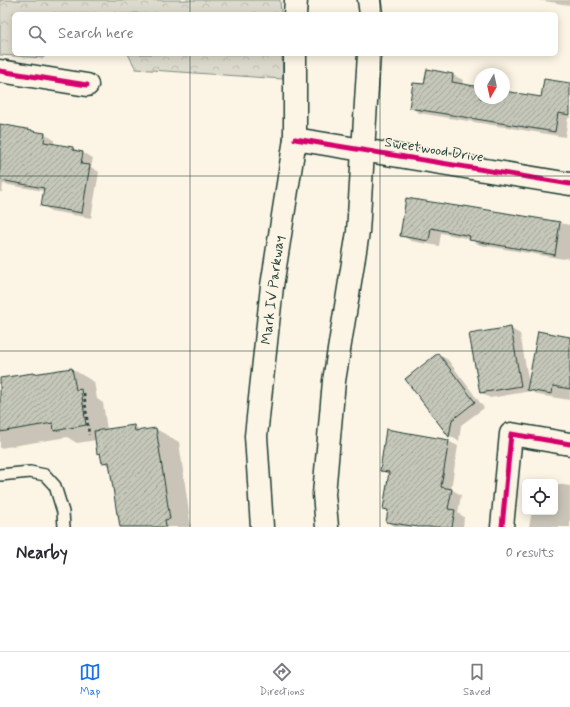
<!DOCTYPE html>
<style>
:root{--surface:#fff;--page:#f7f7f7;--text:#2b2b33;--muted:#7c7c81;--line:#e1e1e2;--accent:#1a73e8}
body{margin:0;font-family:Mynerve,sans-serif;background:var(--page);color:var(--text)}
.controls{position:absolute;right:12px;bottom:12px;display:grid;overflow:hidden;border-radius:6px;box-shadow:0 2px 10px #0003}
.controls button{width:36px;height:36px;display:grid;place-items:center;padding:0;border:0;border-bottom:1px solid var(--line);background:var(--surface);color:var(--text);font:20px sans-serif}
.compass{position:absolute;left:474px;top:68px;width:36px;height:36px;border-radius:50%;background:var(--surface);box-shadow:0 2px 10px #0003;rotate:189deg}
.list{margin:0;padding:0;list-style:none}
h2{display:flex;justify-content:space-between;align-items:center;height:52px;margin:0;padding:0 16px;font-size:17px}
h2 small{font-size:13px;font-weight:400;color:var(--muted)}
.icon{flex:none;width:22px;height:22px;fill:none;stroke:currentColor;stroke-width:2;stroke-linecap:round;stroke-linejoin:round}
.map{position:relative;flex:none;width:570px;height:527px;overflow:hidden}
.search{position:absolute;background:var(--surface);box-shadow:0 2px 10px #0003;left:12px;right:12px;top:12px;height:44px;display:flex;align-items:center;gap:10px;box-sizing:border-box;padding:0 14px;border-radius:6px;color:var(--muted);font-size:15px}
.sheet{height:124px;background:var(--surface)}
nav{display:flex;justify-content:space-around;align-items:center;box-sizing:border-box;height:56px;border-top:1px solid var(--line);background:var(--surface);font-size:11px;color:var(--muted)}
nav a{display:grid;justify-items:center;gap:2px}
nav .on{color:var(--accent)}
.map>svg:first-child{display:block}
.forest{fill:url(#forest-crowns);stroke:#7e8c80}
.shadow{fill:#0003}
.building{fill:url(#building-hatch);stroke:#1f3d34}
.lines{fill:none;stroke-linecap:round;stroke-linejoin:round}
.service-casing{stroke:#1f3d34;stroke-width:14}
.minor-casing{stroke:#1f3d34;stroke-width:25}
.secondary-casing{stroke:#1f3d34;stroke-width:25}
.path{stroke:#1f3d34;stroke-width:2.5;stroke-dasharray:3 3;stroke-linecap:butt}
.service{stroke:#fcf5e5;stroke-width:11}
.minor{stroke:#fcf5e5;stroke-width:22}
.secondary{stroke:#fcf5e5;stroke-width:22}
.cycleway-casing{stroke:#fcf5e5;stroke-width:8}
.cycleway{stroke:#d6006c;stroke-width:5}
.grid{fill:none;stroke:#1f3d34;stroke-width:1;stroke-opacity:0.55}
.labels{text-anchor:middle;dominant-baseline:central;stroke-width:3;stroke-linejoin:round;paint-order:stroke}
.street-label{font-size:14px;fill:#1f3d34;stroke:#fcf5e5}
</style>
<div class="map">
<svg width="570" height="527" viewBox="0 0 570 527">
<defs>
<pattern id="forest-crowns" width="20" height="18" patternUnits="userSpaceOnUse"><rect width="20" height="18" fill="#dcdacc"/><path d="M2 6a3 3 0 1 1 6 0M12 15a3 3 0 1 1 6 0" fill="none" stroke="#bcbcb0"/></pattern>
<pattern id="building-hatch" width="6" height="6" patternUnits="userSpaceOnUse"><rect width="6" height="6" fill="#c5c7b9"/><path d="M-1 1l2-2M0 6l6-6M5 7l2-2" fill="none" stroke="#9fa397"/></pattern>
</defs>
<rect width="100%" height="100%" fill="#fcf5e5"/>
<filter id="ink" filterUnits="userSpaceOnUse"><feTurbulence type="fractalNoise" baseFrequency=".025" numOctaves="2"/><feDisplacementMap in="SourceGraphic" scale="8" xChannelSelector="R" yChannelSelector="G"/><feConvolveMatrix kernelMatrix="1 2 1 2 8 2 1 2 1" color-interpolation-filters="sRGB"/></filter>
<g filter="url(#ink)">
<g class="forest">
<path d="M0,0H280L281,14H14V54H47L43,58L0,55Z"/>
<path d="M128,54H282L283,79L136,69Z"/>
</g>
<g class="shadow">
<path d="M538,0H570V2L569,5Z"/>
<path d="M428,71L453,75L463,80L462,85L480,88V98H504V92L542,98L570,84V118H568L565,137L419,113L410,107L425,86Z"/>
<path d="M0,125L45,134L54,140V145L73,148L93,158L91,167L99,172L91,218L51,211L42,205L44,191L3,184L2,192H0Z"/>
<path d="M464,207L570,225V259L565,258L564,259L480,245L470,239L441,233L439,246L411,241L402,235L464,208Z"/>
<path d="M510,328L520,334L529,384L570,338V400L538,395L531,391L490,398L480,392Z"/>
<path d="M438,354L448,360L484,408L461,425L459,441L450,436L406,379Z"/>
<path d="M72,369L94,382L97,399L103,403L107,430L134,426L142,431L156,429L179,442L191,527H120L111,467L103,462L102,455L98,453L96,440L77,443L67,437L0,448V379L33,374L35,375Z"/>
<path d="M448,441L458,446L451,489L461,495L458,513L464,517L463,527H396L387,521L388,511L384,508L389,475L381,470Z"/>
<path d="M557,484L570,486V527H529L532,512H555V497Z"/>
</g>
<g class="building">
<path d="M427,69L453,74L452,82L480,87V98H504V91L541,97L544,79L570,83V115L558,113L555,132L409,108L413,83L424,84Z"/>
<path d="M0,124L32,130V131L45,133L44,142L73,147V150L83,152L81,164L90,165L82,213L41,206L44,188L0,180Z"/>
<path d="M406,198L463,207L464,206L560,222L555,255L469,240L470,236L431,228L429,241L400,236Z"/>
<path d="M511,327L521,386L480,393L469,334Z"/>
<path d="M538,331L570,337V389L553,386L552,394L527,390Z"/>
<path d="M438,353L475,402L452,420L449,437L405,379Z"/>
<path d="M72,368L76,390L81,389L86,425L54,431L53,423L0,432V378L33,373V374Z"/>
<path d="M134,425L135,431L156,428L170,519L165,520L166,527H120L118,514H117L109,462L102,463L100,453L97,454L94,431Z"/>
<path d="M386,429L449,440L441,487L452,489L448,509L455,510L452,527H418L386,522L388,510L383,509L389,472L380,471Z"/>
</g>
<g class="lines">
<g class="service-casing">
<path id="service" d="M0,475L30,472L45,475L55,486L63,512L64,527"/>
</g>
<g class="minor-casing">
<g id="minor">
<path d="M0,71L87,85"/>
<path d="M295,139L570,184"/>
<path d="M502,527L511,434L570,444"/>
</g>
</g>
<g class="secondary-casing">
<g id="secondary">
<path d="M369,0L371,14"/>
<path d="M295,14L296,0"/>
<path d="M262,527L256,436L272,286L295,139V54"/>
<path d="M327,527L324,494L334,381L358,232L369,54"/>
</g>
</g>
<path class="path" d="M84,393L89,435"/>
<use href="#service" class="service"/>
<use href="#minor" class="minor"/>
<use href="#secondary" class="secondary"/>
<g class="cycleway-casing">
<g id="cycleway">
<path d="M0,71L87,85"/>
<path d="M295,139L570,184"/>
<path d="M502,527L511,434L570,444"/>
</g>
</g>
<use href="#cycleway" class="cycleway"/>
</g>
</g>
<path class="grid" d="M190,0V14M380,0V14M190,54V527M380,54V527M0,176H570M0,351H570"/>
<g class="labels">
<g class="street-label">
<text transform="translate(434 150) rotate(9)">Sweetwood Drive</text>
<text transform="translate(273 290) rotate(-83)">Mark IV Parkway</text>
</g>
</g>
</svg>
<div class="controls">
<button><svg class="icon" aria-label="locate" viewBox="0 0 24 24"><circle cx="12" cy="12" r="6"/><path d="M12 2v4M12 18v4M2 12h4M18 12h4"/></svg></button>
</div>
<svg class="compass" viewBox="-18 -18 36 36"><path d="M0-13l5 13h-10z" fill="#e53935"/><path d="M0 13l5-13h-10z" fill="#7c7c81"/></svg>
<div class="search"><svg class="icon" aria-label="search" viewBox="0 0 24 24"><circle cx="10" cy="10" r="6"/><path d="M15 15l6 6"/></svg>Search here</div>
</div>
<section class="sheet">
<h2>Nearby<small>0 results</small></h2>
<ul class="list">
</ul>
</section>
<nav>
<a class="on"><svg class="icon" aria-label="map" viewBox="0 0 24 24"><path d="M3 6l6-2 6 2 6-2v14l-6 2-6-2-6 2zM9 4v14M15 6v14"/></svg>Map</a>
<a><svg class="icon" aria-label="directions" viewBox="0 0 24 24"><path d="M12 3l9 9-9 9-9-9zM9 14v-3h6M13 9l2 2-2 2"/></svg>Directions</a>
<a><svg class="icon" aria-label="saved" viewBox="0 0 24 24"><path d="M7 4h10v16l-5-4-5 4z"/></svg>Saved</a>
</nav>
